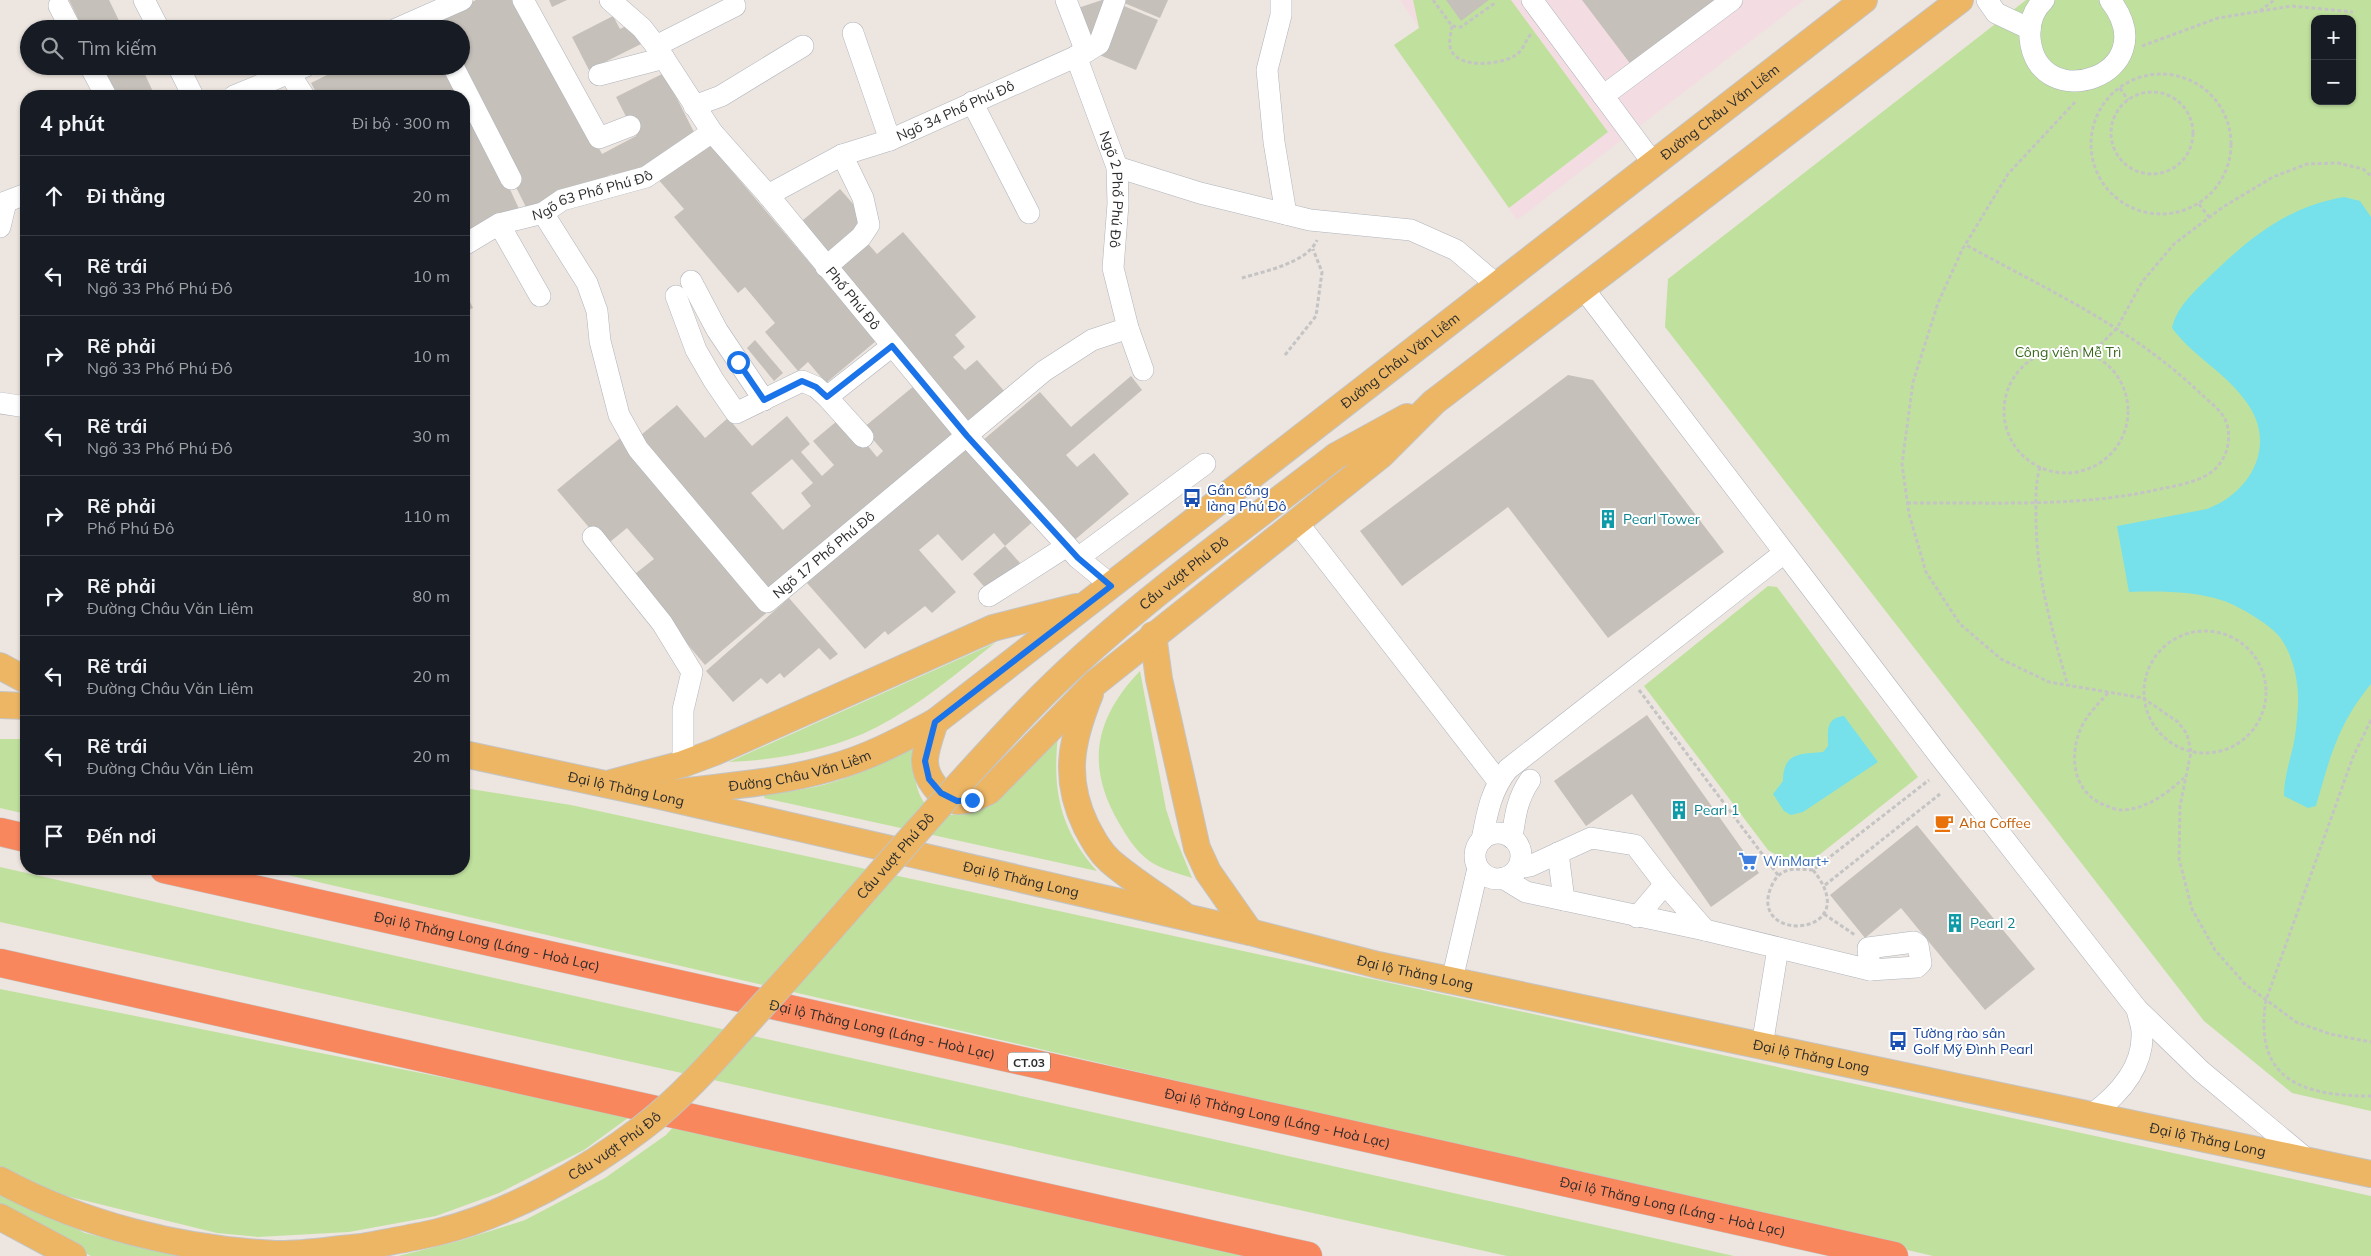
<!DOCTYPE html>
<html lang="vi">
<meta charset="utf-8">
<style>
:root{--surface:#171b24;--page:#242831;--text:#f1f3f6;--muted:#9ea1a6;--line:#363941}
body{margin:0;font-family:Mulish,sans-serif;background:var(--page);color:var(--text)}
.controls{position:absolute;right:15px;top:15px;display:grid;overflow:hidden;border-radius:10px;box-shadow:0 1px 4px #0004}
.controls button{width:45px;height:45px;display:grid;place-items:center;padding:0;border:0;border-bottom:1px solid var(--line);background:var(--surface);color:var(--text);font:25px sans-serif}
.stop{position:absolute;width:15px;height:15px;margin:-11px;border:4px solid #1a73e8;border-radius:50%;background:#fff}
.stop.end{background:#1a73e8;border-color:#fff;box-shadow:0 1px 5px #0008}
.list{margin:0;padding:0;list-style:none}
h2{display:flex;justify-content:space-between;align-items:center;height:65px;margin:0;padding:0 20px;font-size:21px}
h2 small{font-size:16px;font-weight:400;color:var(--muted)}
.list li{display:grid;grid-template-columns:32px 1fr auto;gap:15px;align-items:center;box-sizing:border-box;height:80px;padding:0 20px;border-top:1px solid var(--line)}
.list b{display:block;font-size:19px;white-space:nowrap}
.list p{margin:0;font-size:16px;white-space:nowrap;color:var(--muted)}
.list em{font-size:16px;font-style:normal;color:var(--muted)}
.icon{flex:none;width:28px;height:28px;fill:none;stroke:currentColor;stroke-width:2;stroke-linecap:round;stroke-linejoin:round}
.map{position:relative;flex:none;width:2371px;height:1256px;overflow:hidden}
.search{position:absolute;background:var(--surface);box-shadow:0 1px 4px #0004;left:20px;top:20px;width:450px;height:55px;display:flex;align-items:center;gap:12px;box-sizing:border-box;padding:0 18px;border-radius:28px;color:var(--muted);font-size:19px}
.panel{position:absolute;background:var(--surface);box-shadow:0 1px 4px #0004;left:20px;top:90px;width:450px;height:785px;border-radius:20px}
.map>svg:first-child{display:block}
.medical{fill:#f3dde2}
.green{fill:#c0e19e;fill-rule:evenodd}
.water{fill:#76e0eb}
.building{fill:#c6c0ba;fill-rule:evenodd}
.lines{fill:none;stroke-linecap:round;stroke-linejoin:round}
.minor-casing{stroke:#afb4bc;stroke-width:22}
.major-casing{stroke:#c4c4c4;stroke-width:28}
.highway-casing{stroke:#c4c4c4;stroke-width:29}
.path{stroke:#c4c4c4;stroke-width:3;stroke-dasharray:4 2.5;stroke-linecap:butt}
.minor{stroke:#fff;stroke-width:21}
.major{stroke:#ecb665;stroke-width:26}
.highway{stroke:#f9875e;stroke-width:28}
.major-bridge-casing{stroke:#c4c4c4;stroke-width:28;stroke-linecap:butt}
.major-bridge{stroke:#ecb665;stroke-width:26}
.route{stroke:#1a73e8;stroke-width:6}
.labels{text-anchor:middle;dominant-baseline:central;stroke-width:4;stroke-linejoin:round;paint-order:stroke}
.shield{fill:#fff;stroke:#6b6b6b;stroke-width:1}
.shield-label{font-size:12px;font-weight:bold;fill:#2c2c2c}
.street-label{font-size:14px;fill:#2c2c2c;stroke:#fff}
.park-label{font-size:14px;fill:#39681d;stroke:#fff}
.transit-label{font-size:14px;fill:#164399;stroke:#fff;text-anchor:start}
.culture-label{font-size:14px;fill:#0d838f;stroke:#fff;text-anchor:start}
.food-label{font-size:14px;fill:#c56008;stroke:#fff;text-anchor:start}
.shop-label{font-size:14px;fill:#366cbe;stroke:#fff;text-anchor:start}
</style>
<div class="map">
<svg width="2371" height="1256" viewBox="0 0 2371 1256">
<rect width="100%" height="100%" fill="#ede5df"/>
<path class="medical" d="M1400,0H1804L1517,220L1394,45L1419,28Z"/>
<g class="green">
<path d="M1413,0H1511L1608,132L1509,208L1394,45L1419,28Z"/>
<path d="M2026,0H2371V1111L2292,1093L2204,1021L1665,327L1668,279ZM2315,19H2352V101H2315Z"/>
<path d="M1768,586L1777,587L1918,777L1814,859C1795,863 1784,860 1768,850L1644,686Z"/>
<path d="M995,643C957,673 920,705 877,727C832,750 779,760 729,762Z"/>
<path d="M1140,671L1166,809L1174,834L1192,878C1181,874 1167,871 1156,865C1140,857 1128,839 1119,823C1085,765 1095,718 1140,671Z"/>
<path d="M1058,736C1052,791 1060,829 1097,871L764,798L765,793C820,792 870,772 916,745C913,769 912,806 942,814C948,816 956,814 962,814Z"/>
<path d="M0,739H26V814L0,808Z"/>
<path d="M464,788L571,805L2371,1196V1256H1933L262,869H464Z"/>
<path d="M0,867L1734,1256H1507L0,922Z"/>
<path d="M0,989L632,1115L584,1150L499,1193L436,1216L349,1232L258,1237L217,1233L50,1192L0,1167Z"/>
<path d="M677,1123L1256,1256H398L459,1241L525,1220L605,1178L666,1135Z"/>
<path d="M0,1192L85,1233L177,1256H91L0,1209Z"/>
</g>
<g class="water">
<path d="M2344,197L2360,201L2371,217V684C2338,724 2330,757 2316,806L2308,808L2284,796C2284,779 2289,763 2293,747C2296,734 2297,719 2298,705C2299,682 2293,654 2279,636C2269,624 2239,606 2224,601C2194,591 2160,591 2129,592L2117,526C2138,522 2160,518 2181,514C2189,512 2199,511 2207,509C2250,493 2276,447 2249,406C2229,374 2193,357 2172,328C2176,308 2193,293 2207,279C2248,239 2286,207 2344,197Z"/>
<path d="M1844,716L1878,762L1803,812L1791,815L1784,811L1773,794L1783,781C1783,752 1801,754 1823,752L1828,746C1828,732 1825,718 1844,716Z"/>
</g>
<g class="building">
<path d="M69,0H109L123,29H83Z"/>
<path d="M476,0H521L602,154L636,136L616,97L664,73L698,140L618,185L612,174L530,215L455,66H461V29H435L432,22Z"/>
<path d="M549,0H567L552,7Z"/>
<path d="M1102,0H1113L1096,40L1084,44L1072,10Z"/>
<path d="M1117,0H1168L1160,18Z"/>
<path d="M1446,0H1489L1461,21Z"/>
<path d="M1582,0H1720L1632,66Z"/>
<path d="M1119,4L1158,20L1136,70L1097,54Z"/>
<path d="M613,16L620,29L632,23L647,41L589,70L572,37Z"/>
<path d="M101,66H141L155,96H116Z"/>
<path d="M345,66H453L520,211L464,240V96H318L311,83Z"/>
<path d="M704,138L876,341L826,383L808,362L798,371L765,332L775,323L745,287L738,293L674,217L684,209L657,178Z"/>
<path d="M840,189L868,221L828,263L796,226Z"/>
<path d="M903,232L976,317L955,335L965,347L953,357L965,370L977,360L1005,392L968,424L831,266L863,238L877,254Z"/>
<path d="M464,290L473,308L464,312Z"/>
<path d="M755,340L783,373L774,381L747,348Z"/>
<path d="M1568,375L1593,380L1724,552L1608,638L1508,507L1402,586L1360,531Z"/>
<path d="M1131,376L1142,390L1066,455L1077,467L1094,453L1129,494L1071,543L982,441L1040,392L1071,427Z"/>
<path d="M914,386L959,440L769,598L635,440L677,405L705,438L728,418L752,446L787,416L810,444L801,452L822,476L834,465L813,441L843,416L877,457L883,451L863,428ZM792,459L813,483L801,493L811,506L783,530L751,493Z"/>
<path d="M624,435L771,609L705,665L631,577L654,559L627,528L605,546L557,490Z"/>
<path d="M968,442L1036,519L1005,546L994,533L962,561L938,534L919,550L956,592L932,613L925,606L888,635L885,631L865,649L807,583Z"/>
<path d="M1005,546L1021,564L989,592L973,574Z"/>
<path d="M789,598L838,654L830,660L819,648L784,678L780,673L767,684L761,678L733,702L706,671Z"/>
<path d="M1647,715L1759,873L1711,907L1632,794L1586,826L1554,781Z"/>
<path d="M1917,825L2035,969L1985,1010L1901,908L1865,938L1830,895Z"/>
</g>
<g class="lines">
<g class="minor-casing">
<g id="minor">
<path d="M144,0L159,29"/>
<path d="M523,0L599,138L630,126"/>
<path id="s1" d="M610,0L642,28L656,46L712,132L768,195L967,436L1078,558L1111,585"/>
<path d="M1066,0L1086,52"/>
<path d="M1281,0V15L1267,70L1274,142L1286,214"/>
<path d="M1532,0L1653,163"/>
<path d="M1987,0L1996,13L2030,29"/>
<path d="M2044,0C2033,10 2029,23 2030,38C2037,118 2168,75 2110,0"/>
<path d="M59,6L71,29"/>
<path d="M396,29L462,0"/>
<path d="M853,33L890,140"/>
<path d="M656,46L735,6"/>
<path id="s2" d="M1076,56L1117,167L1118,204L1113,268L1128,328L1143,370"/>
<path d="M90,66L106,96"/>
<path d="M178,66L193,96"/>
<path d="M453,66L511,179"/>
<path d="M289,73L304,96"/>
<path d="M599,75L664,58"/>
<path d="M234,96L306,66"/>
<path d="M1603,96L1732,0"/>
<path d="M972,102L1029,213"/>
<path d="M694,106L721,96L803,46"/>
<path d="M1117,167L1200,193L1310,220L1411,230L1456,250L1497,285"/>
<path id="s3" d="M768,195L842,155L890,140L1086,52L1099,44L1115,0"/>
<path d="M0,204L26,194"/>
<path id="s4" d="M543,213L587,283L597,311L600,341L619,415L638,449L767,602L1044,371L1092,340L1128,328"/>
<path d="M499,224L540,296"/>
<path d="M0,227L6,202"/>
<path id="s5" d="M464,245L499,224L543,213L562,200L646,177L712,132"/>
<path d="M826,267L861,237L869,225L863,198L842,155"/>
<path d="M691,281L717,330L764,400"/>
<path d="M1583,288L1941,758L2137,1009L2201,1071L2309,1161"/>
<path d="M676,296L696,350L714,381L736,413L802,381L816,387L827,397L892,346"/>
<path d="M827,397L863,437"/>
<path d="M0,403L26,407"/>
<path d="M1297,522L1498,781"/>
<path d="M593,537L662,623L692,672L683,710V764"/>
<path d="M1078,558L1205,464"/>
<path d="M989,596L1067,546"/>
<circle cx="1498" cy="856" r="23"/>
<path d="M1512,838C1515,816 1517,799 1530,780"/>
<path d="M1482,840C1487,813 1491,790 1508,769L1784,553"/>
<path d="M1558,853L1564,900"/>
<path d="M1518,868L1530,866L1591,838L1635,845L1665,884L1705,930"/>
<path d="M1503,878L1526,892L1705,930L1870,970"/>
<path d="M1637,917L1665,884"/>
<path d="M1914,942L1918,945L1921,963L1917,967L1870,970L1868,948Z"/>
<path d="M1452,980L1478,868"/>
<path d="M1762,1046L1778,948"/>
<path d="M2091,1115C2117,1096 2144,1068 2142,1032C2142,1025 2138,1016 2137,1009"/>
</g>
</g>
<g class="major-casing">
<g id="major">
<path d="M1336,456L1407,417"/>
<path d="M1153,635L1159,679L1197,848L1208,872L1250,932"/>
<path d="M0,666L26,680"/>
<path d="M1090,694C1071,741 1063,778 1086,826C1093,839 1099,851 1110,861C1132,880 1158,896 1181,913"/>
<path d="M0,705L26,706"/>
<path d="M935,722C931,734 926,747 925,759C924,777 941,800 959,801C970,801 979,796 989,791L1094,684L1381,455L1434,402L1960,0"/>
<path id="s6" d="M464,754L656,795L1250,932L1378,965L2371,1174"/>
<path d="M611,783L683,764L715,752L993,628L1076,607"/>
<path id="s7" d="M672,793C724,786 779,783 830,768C868,758 901,740 935,722L1864,0"/>
<path d="M0,1180C83,1225 180,1249 275,1254C303,1255 334,1249 362,1247"/>
<path d="M0,1217L73,1256"/>
</g>
</g>
<g class="highway-casing">
<g id="highway">
<path d="M0,832L26,838"/>
<path id="s8" d="M164,869L1894,1256"/>
<path d="M0,963L1308,1256"/>
</g>
</g>
<g class="path">
<path d="M1433,0L1452,26L1461,27L1495,3"/>
<path d="M2260,11L2274,0"/>
<path d="M1452,26C1451,33 1448,43 1451,50C1459,69 1501,65 1516,55C1524,50 1525,40 1532,33"/>
<path d="M2142,46L2218,18L2292,6L2353,12"/>
<circle cx="2161" cy="144" r="70"/>
<path d="M2120,88L2128,100"/>
<circle cx="2152" cy="133" r="41"/>
<path d="M2075,102L2008,174L1962,250L1938,303L1913,382L1902,464L1909,514L1926,572L1960,624L2001,659L2049,682L2143,698L2178,722L2187,734L2191,752L2180,806L2179,859L2192,909L2215,950L2245,984L2296,1022L2330,1034L2371,1042"/>
<path d="M2199,204L2209,217"/>
<path d="M1242,278C1265,271 1307,263 1317,240"/>
<circle cx="2066" cy="411" r="62"/>
<path d="M2091,354L2117,328L2142,282L2174,244L2223,207L2273,177L2307,164L2338,163L2363,169L2371,176"/>
<path d="M1285,355L1316,316L1322,272L1313,249"/>
<path d="M2040,467C2035,484 2036,499 2036,517C2036,576 2052,630 2068,686"/>
<path d="M1907,503C1991,502 2078,508 2160,489C2175,486 2193,483 2207,475C2226,464 2234,439 2225,419C2220,409 2207,400 2199,392C2132,328 2046,289 1966,245"/>
<circle cx="2205" cy="692" r="61"/>
<path d="M1639,690L1778,875"/>
<path d="M2108,693C2097,705 2084,718 2079,733C2069,761 2075,795 2107,806C2112,808 2119,811 2125,810C2149,807 2166,794 2184,778"/>
<path d="M2371,720L2353,757L2266,1000C2253,1080 2302,1096 2371,1096"/>
<path d="M1813,870C1869,939 1741,945 1773,883C1782,866 1797,869 1813,870L1929,780"/>
<path d="M1825,885L1940,794"/>
<path d="M1824,914L1855,935"/>
</g>
<use href="#minor" class="minor"/>
<use href="#major" class="major"/>
<use href="#highway" class="highway"/>
<g class="major-bridge-casing">
<g id="major-bridge">
<path id="s9" d="M362,1247C387,1242 413,1238 438,1232C507,1215 586,1171 642,1128C688,1093 725,1047 764,1004C853,907 937,804 1029,709C1121,614 1231,537 1336,456"/>
</g>
</g>
<use href="#major-bridge" class="major-bridge"/>
</g>
<g class="lines">
<path class="route" d="M738,362L764,400L802,381L816,387L827,397L892,346L967,436L1078,558L1111,586L935,722L925,761L929,779L941,793L957,801L972,800"/>
</g>
<defs>
<g id="bus-bare" transform="scale(1.5)"><path d="M-5-6H5V4H4V6H2V4H-2V6H-4V4H-5ZM-3.5-4V0h7V-4ZM-3.5 1.2v1.5H-2V1.2ZM2 1.2v1.5H3.5V1.2Z" fill="#1a4fb4" stroke="#fff" stroke-width="2.5" paint-order="stroke"/></g>
<g id="building-bare" transform="scale(1.5)"><path d="M-4-6H4V6H1V3H-1V6H-4ZM-2.5-4.3h1.7v1.8h-1.7ZM.8-4.3h1.7v1.8H.8ZM-2.5-1h1.7V.8h-1.7ZM.8-1h1.7V.8H.8Z" fill="#0f9aa8" stroke="#fff" stroke-width="2.5" paint-order="stroke"/></g>
<g id="cafe-bare" transform="scale(1.5)"><path d="M-5.5-4.5H6V0H3Q3 3.5 0 3.5H-2.5Q-5.5 3.5-5.5 0ZM3-3.2v2h1.7v-2ZM-6 4.5H4V6H-6Z" fill="#e8710a" stroke="#fff" stroke-width="2.5" paint-order="stroke"/></g>
<g id="supermarket-bare" transform="scale(1.5)"><path d="M-6-5.5h2.5l.6 2H6L4.5 2H-2.5L-4.4-4H-6ZM-1.5 3.2a1.3 1.3 0 1 0 .1 0ZM3 3.2a1.3 1.3 0 1 0 .1 0Z" fill="#3f7fe0" stroke="#fff" stroke-width="2.5" paint-order="stroke"/></g>
</defs>
<g fill-rule="evenodd">
<use href="#bus-bare" x="1192" y="498"/>
<use href="#building-bare" x="1608" y="519"/>
<use href="#building-bare" x="1679" y="810"/>
<use href="#cafe-bare" x="1944" y="823"/>
<use href="#supermarket-bare" x="1748" y="861"/>
<use href="#building-bare" x="1955" y="923"/>
<use href="#bus-bare" x="1898" y="1041"/>
</g>
<g class="labels">
<rect class="shield" x="1008" y="1052.5" width="42" height="19" rx="4"/>
<g class="shield-label">
<text x="1029" y="1062">CT.03</text>
</g>
<g class="street-label">
<text stroke="none"><textPath href="#s3" startOffset="206">Ngõ 34 Phố Phú Đô</textPath></text>
<text stroke="none"><textPath href="#s7" startOffset="1269">Đường Châu Văn Liêm</textPath></text>
<text stroke="none"><textPath href="#s2" startOffset="140">Ngõ 2 Phố Phú Đô</textPath></text>
<text stroke="none"><textPath href="#s5" startOffset="139">Ngõ 63 Phố Phú Đô</textPath></text>
<text stroke="none"><textPath href="#s1" startOffset="386">Phố Phú Đô</textPath></text>
<text stroke="none"><textPath href="#s7" startOffset="864">Đường Châu Văn Liêm</textPath></text>
<text stroke="none"><textPath href="#s4" startOffset="532">Ngõ 17 Phố Phú Đô</textPath></text>
<text stroke="none"><textPath href="#s9" startOffset="1085">Cầu vượt Phú Đô</textPath></text>
<text stroke="none"><textPath href="#s7" startOffset="130">Đường Châu Văn Liêm</textPath></text>
<text stroke="none"><textPath href="#s6" startOffset="166">Đại lộ Thăng Long</textPath></text>
<text stroke="none"><textPath href="#s9" startOffset="680">Cầu vượt Phú Đô</textPath></text>
<text stroke="none"><textPath href="#s6" startOffset="571">Đại lộ Thăng Long</textPath></text>
<text stroke="none"><textPath href="#s8" startOffset="331">Đại lộ Thăng Long (Láng - Hoà Lạc)</textPath></text>
<text stroke="none"><textPath href="#s6" startOffset="976">Đại lộ Thăng Long</textPath></text>
<text stroke="none"><textPath href="#s8" startOffset="736">Đại lộ Thăng Long (Láng - Hoà Lạc)</textPath></text>
<text stroke="none"><textPath href="#s6" startOffset="1381">Đại lộ Thăng Long</textPath></text>
<text stroke="none"><textPath href="#s8" startOffset="1141">Đại lộ Thăng Long (Láng - Hoà Lạc)</textPath></text>
<text stroke="none"><textPath href="#s6" startOffset="1786">Đại lộ Thăng Long</textPath></text>
<text stroke="none"><textPath href="#s9" startOffset="275">Cầu vượt Phú Đô</textPath></text>
<text stroke="none"><textPath href="#s8" startOffset="1546">Đại lộ Thăng Long (Láng - Hoà Lạc)</textPath></text>
</g>
<g class="park-label">
<text x="2068" y="352">Công viên Mễ Trì</text>
</g>
<g class="transit-label">
<text x="1207" y="490">Gần cổng<tspan x="1207" dy="16">làng Phú Đô</tspan></text>
<text x="1913" y="1033">Tường rào sân<tspan x="1913" dy="16">Golf Mỹ Đình Pearl</tspan></text>
</g>
<g class="culture-label">
<text x="1623" y="519">Pearl Tower</text>
<text x="1694" y="810">Pearl 1</text>
<text x="1970" y="923">Pearl 2</text>
</g>
<g class="food-label">
<text x="1959" y="823">Aha Coffee</text>
</g>
<g class="shop-label">
<text x="1763" y="861">WinMart+</text>
</g>
</g>
</svg>
<div class="controls">
<button>+</button>
<button>−</button>
</div>
<div class="stop" style="left:738px;top:362px"></div>
<div class="stop end" style="left:972px;top:800px"></div>
<div class="search"><svg class="icon" aria-label="search" viewBox="0 0 24 24"><circle cx="10" cy="10" r="6"/><path d="M15 15l6 6"/></svg>Tìm kiếm</div>
<section class="panel">
<h2>4 phút<small>Đi bộ · 300 m</small></h2>
<ul class="list">
<li><svg class="icon" aria-label="ahead" viewBox="0 0 24 24"><path d="M12 20V5M6 11l6-6 6 6"/></svg><div><b>Đi thẳng</b></div><em>20 m</em></li>
<li><svg class="icon" aria-label="left" viewBox="0 0 24 24"><path d="M17 20v-9H6M10 6l-5 5 5 5"/></svg><div><b>Rẽ trái</b><p>Ngõ 33 Phố Phú Đô</p></div><em>10 m</em></li>
<li><svg class="icon" aria-label="right" viewBox="0 0 24 24"><path d="M7 20v-9h11M14 6l5 5-5 5"/></svg><div><b>Rẽ phải</b><p>Ngõ 33 Phố Phú Đô</p></div><em>10 m</em></li>
<li><svg class="icon" aria-label="left" viewBox="0 0 24 24"><path d="M17 20v-9H6M10 6l-5 5 5 5"/></svg><div><b>Rẽ trái</b><p>Ngõ 33 Phố Phú Đô</p></div><em>30 m</em></li>
<li><svg class="icon" aria-label="right" viewBox="0 0 24 24"><path d="M7 20v-9h11M14 6l5 5-5 5"/></svg><div><b>Rẽ phải</b><p>Phố Phú Đô</p></div><em>110 m</em></li>
<li><svg class="icon" aria-label="right" viewBox="0 0 24 24"><path d="M7 20v-9h11M14 6l5 5-5 5"/></svg><div><b>Rẽ phải</b><p>Đường Châu Văn Liêm</p></div><em>80 m</em></li>
<li><svg class="icon" aria-label="left" viewBox="0 0 24 24"><path d="M17 20v-9H6M10 6l-5 5 5 5"/></svg><div><b>Rẽ trái</b><p>Đường Châu Văn Liêm</p></div><em>20 m</em></li>
<li><svg class="icon" aria-label="left" viewBox="0 0 24 24"><path d="M17 20v-9H6M10 6l-5 5 5 5"/></svg><div><b>Rẽ trái</b><p>Đường Châu Văn Liêm</p></div><em>20 m</em></li>
<li><svg class="icon" aria-label="arrive" viewBox="0 0 24 24"><path d="M6 21V4h12l-3 4 3 4H6"/></svg><div><b>Đến nơi</b></div></li>
</ul>
</section>
</div>
